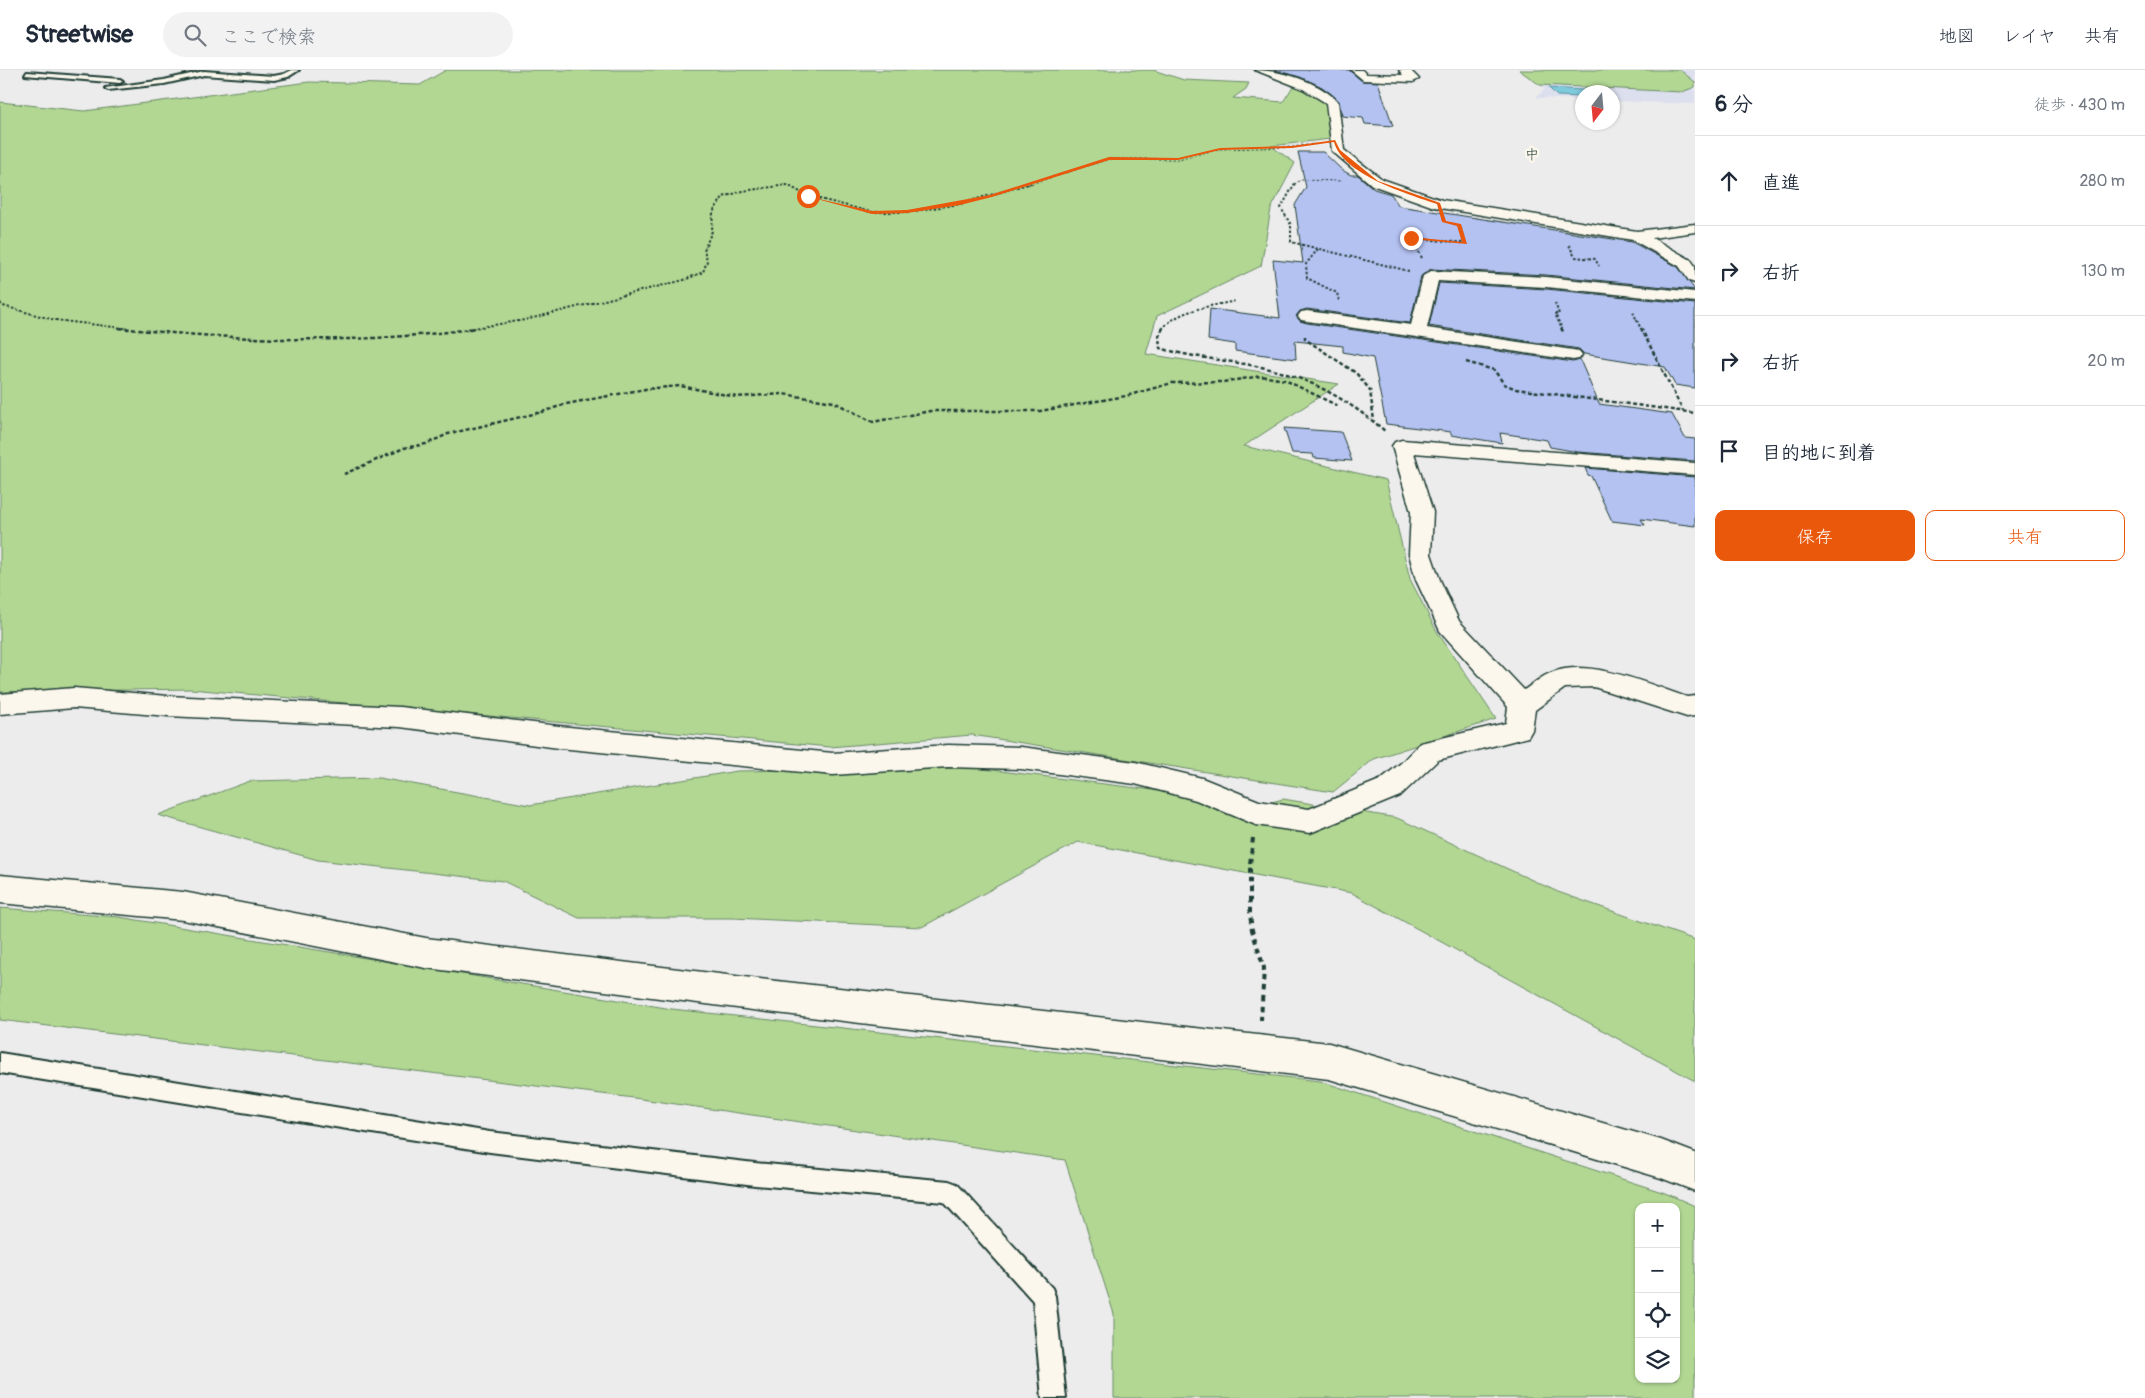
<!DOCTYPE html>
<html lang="ja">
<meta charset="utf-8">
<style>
:root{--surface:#fff;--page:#f2f2f3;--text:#1f2937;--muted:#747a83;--line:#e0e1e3;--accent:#ea580c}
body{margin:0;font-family:Pangolin,"Klee One",sans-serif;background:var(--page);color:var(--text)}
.controls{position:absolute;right:15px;bottom:15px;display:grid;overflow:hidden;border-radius:10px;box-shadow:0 1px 4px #0004}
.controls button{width:45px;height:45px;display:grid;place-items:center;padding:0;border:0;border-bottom:1px solid var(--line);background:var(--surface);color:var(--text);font:25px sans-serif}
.compass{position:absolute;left:1575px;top:15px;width:45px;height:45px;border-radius:50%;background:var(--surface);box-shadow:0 1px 4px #0004;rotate:196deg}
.stop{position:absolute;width:15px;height:15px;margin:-11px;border:4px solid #ea580c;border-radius:50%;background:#fff}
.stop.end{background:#ea580c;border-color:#fff;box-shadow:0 1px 5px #0008}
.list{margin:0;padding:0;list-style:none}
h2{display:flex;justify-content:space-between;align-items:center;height:65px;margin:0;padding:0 20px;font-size:21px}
h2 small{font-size:16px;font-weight:400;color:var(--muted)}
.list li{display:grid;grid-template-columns:32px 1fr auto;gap:15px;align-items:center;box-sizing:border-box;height:90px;padding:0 20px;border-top:1px solid var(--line)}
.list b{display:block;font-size:19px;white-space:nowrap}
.list em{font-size:16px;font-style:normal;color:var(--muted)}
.actions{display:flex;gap:10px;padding:15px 20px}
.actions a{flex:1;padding:11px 0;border:1px solid var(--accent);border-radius:10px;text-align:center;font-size:18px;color:var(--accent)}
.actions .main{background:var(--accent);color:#fff}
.icon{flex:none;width:28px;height:28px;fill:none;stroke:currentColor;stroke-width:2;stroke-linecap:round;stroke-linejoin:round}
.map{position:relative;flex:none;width:1695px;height:1328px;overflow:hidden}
header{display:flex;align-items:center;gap:30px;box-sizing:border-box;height:70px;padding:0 25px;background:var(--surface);border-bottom:1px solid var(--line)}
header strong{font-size:24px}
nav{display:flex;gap:28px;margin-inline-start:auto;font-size:18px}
.search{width:350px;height:45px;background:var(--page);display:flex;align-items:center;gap:12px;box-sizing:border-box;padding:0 18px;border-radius:28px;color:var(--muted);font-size:19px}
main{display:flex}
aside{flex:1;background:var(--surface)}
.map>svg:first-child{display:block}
.built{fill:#dcdfee}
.green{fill:#b2d793;stroke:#688a64;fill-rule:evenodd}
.water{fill:#7fcbde;stroke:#59929a}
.building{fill:#b4c2f2;stroke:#1f3d34}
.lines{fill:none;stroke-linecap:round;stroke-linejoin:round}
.lane-casing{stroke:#1f3d34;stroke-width:4}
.street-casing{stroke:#1f3d34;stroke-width:3}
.path-far3{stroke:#1f3d34;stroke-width:1;stroke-dasharray:2.5 2;stroke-linecap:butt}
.path-far2{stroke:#1f3d34;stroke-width:2;stroke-dasharray:2.5 2;stroke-linecap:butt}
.path-far1{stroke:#1f3d34;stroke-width:2.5;stroke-dasharray:4 2.5;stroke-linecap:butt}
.path{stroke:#1f3d34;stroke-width:4;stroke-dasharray:5.5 4.5;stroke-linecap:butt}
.lane{fill:#fbf7ec;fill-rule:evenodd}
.street{fill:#fbf7ec;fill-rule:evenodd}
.route{fill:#ea580c}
.labels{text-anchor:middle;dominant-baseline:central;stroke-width:5;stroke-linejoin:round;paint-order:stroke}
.far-quarter-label{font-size:14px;fill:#1f3d34;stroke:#fbf7ec}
</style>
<header>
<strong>Streetwise</strong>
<div class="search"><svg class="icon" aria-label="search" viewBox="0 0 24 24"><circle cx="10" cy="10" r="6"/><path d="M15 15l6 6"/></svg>ここで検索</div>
<nav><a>地図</a><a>レイヤ</a><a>共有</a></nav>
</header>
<main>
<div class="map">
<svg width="1695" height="1328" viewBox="0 0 1695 1328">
<rect width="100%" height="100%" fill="#edeced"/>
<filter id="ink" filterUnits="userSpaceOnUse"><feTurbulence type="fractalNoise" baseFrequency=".02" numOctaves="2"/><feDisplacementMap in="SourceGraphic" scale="10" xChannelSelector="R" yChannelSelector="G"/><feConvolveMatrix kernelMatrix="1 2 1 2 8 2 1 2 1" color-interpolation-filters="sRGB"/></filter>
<g filter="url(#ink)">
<path class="built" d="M1519,0H1695V34L1613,31L1612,22H1582V30L1538,28L1536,27L1545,19Z"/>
<g class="green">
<path d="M446,0H1153L1184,10L1249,13L1246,19L1233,28L1283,32L1295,13L1327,33L1330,69L1271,76L1295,93L1271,139L1261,196L1157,246L1146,284L1339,314L1244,376L1386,410L1410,509L1436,560L1496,649L1374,689L1333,722L972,665L830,677L191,619L0,622V32L84,41L309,12L420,15Z"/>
<path d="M1519,0H1680L1695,12V17L1682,22L1540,15Z"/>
<path d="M968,697L1217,728L1245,739L1283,729L1397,748L1558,822L1695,870V1011L1352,823L1078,772L922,857L733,848H579L503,811L318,790L158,745L250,711L379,708L530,735L737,701Z"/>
<path d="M0,838L119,847L672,939L1320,1011L1665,1123L1695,1136V1328H1114V1244L1065,1090L634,1028L0,950ZM1639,1137H1676V1309H1639Z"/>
</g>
<path class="water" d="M1549,18L1599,21L1600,22H1582V27L1557,26Z"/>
<g class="building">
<path d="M1274,0H1349L1362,11L1378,12L1393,56L1365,54L1363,48L1342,46L1339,31L1322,17L1300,7Z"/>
<path d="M1298,82H1323L1342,100L1351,105H1358L1374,119L1391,124L1399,136L1632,172L1678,197L1695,220L1546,205L1431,199L1421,206L1410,253L1307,239L1300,241L1296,246L1300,251L1307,253L1573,292L1580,290L1599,334L1672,344L1685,368L1695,369V391L1578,382L1550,377L1547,370L1500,363L1502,373L1451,365V362L1386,354L1373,288L1343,282V276L1295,271L1296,289L1235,281V274L1208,270L1210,239L1280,248L1273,190L1303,193L1295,135L1306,117Z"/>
<path d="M1439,213L1546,219L1695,234V318L1675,315L1665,297L1584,284L1579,279L1429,256Z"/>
<path d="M1284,358L1341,362L1352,391L1314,388L1313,384L1292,383Z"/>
<path d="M1585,398L1695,407V456L1641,449L1645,455L1612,451L1591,406L1588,405Z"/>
</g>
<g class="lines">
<g class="lane-casing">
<g id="lane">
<path d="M292,0H299L288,7L274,10L204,5L164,14L108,20L105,18L164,10L204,1L274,6L284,4Z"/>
<path d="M27,2L120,9L123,11L120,13L25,5Z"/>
<path d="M0,983L490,1062L755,1093L949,1111L957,1114L1052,1218L1055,1226L1066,1328H1042L1033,1231L944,1132L755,1115L490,1082L0,1003Z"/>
</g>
</g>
<g class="street-casing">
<g id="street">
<path d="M1255,0C1280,0 1321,12 1338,32L1344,80L1382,109L1442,130L1637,161L1695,154V162L1652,168L1691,190L1695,196V213L1689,211L1679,196L1633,170L1434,137L1372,115L1332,81L1326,33L1303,19Z"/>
<path d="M1351,0H1362L1366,4L1403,5L1399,0H1410L1419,9L1413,12L1363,10Z"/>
<path d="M1431,201L1546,207L1695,222V232L1546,217L1438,211L1427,258L1579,281L1582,285L1579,289L1573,290L1307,251L1301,250L1298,246L1301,242L1307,241L1411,255L1423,206Z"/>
<path d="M1402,370L1695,393V405L1414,383L1433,442L1431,484L1440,510L1459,551L1524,620C1533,614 1543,605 1553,602C1591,588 1650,615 1687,627L1695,626V646L1687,647L1594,617L1565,618L1535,640L1532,660L1528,667L1438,690L1400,726L1310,763L1256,755L1196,730L1135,714L1021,699L948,697L833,705L559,678L400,657L168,646L74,638L0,644V624L74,618L168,626L400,637L559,656L833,683L948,675L1021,677L1135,692L1202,708L1259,731L1309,739L1380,710L1401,693L1420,673L1506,653L1508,637L1440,561L1416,510L1409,484L1411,442L1392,376L1395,372Z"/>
<path d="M0,805L183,822L426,868L768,910L1329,973L1661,1070L1695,1083V1121L1661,1108L1329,1009L768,942L426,898L183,850L0,833Z"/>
</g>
</g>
<g class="path-far3">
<path d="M1027,115L1109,89H1178L1220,79L1292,77L1315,74"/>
<path d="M1294,115L1300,110L1341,111"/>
</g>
<g class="path-far2">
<path d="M1295,113L1281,138L1291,155V172L1409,201"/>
<path d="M1569,175L1575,187L1595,189L1599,196"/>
<path d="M1318,179L1306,194L1307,208L1337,223L1339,231"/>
<path d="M1422,188L1411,168L1465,173L1460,157"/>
<path d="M0,233L3,236L55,250L131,259"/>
<path d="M1555,233L1559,244H1555L1562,259"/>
<path d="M1633,242L1641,259"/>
<path d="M468,259L525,250L684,210L703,202L707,191L704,180L712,161L713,142L723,127L743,121L787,115L808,126L871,142H907L960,134L1031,113"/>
<path d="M1162,259C1179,239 1212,236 1236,231"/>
</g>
<g class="path-far1">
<path d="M119,258C237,270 359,276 476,258"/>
<path d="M1163,258L1159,266L1160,278C1193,288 1227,290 1261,297C1309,307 1348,330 1385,361"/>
<path d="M1561,258L1564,263"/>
<path d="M1641,258L1683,341"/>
<path d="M1305,266V269L1356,303L1370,320L1374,351"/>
<path d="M1466,292L1494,300L1504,314L1516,319L1695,343"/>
<path d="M344,404L404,378L426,374L448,364L542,342L566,334L645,319L680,316L737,327L783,324L834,332L873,352L930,341H1040L1126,326L1172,313L1223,312L1261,306L1285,310L1338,336"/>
</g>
<path class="path" d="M1253,768L1250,794V844L1252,860L1264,898L1261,950"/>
<use href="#lane" class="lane"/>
<use href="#street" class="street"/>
</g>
</g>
<path class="route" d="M1335,70L1340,80L1378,111L1440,133L1446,151L1461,154L1467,174L1410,169L1411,167L1462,172L1457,156L1442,152L1437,134C1408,124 1343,105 1334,72L1292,78L1220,80L1178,90H1109L992,127L960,135L907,143L872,144L806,126L872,141L907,140L990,125L1109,87L1178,88L1220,78L1292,76Z"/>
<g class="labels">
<g class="far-quarter-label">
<text x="1532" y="84">中</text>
</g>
</g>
</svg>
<div class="controls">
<button>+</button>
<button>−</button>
<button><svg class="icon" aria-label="locate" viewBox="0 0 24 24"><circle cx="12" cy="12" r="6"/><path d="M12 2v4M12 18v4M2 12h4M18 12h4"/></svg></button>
<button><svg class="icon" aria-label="layers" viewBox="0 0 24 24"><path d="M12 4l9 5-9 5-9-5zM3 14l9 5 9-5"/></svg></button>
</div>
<svg class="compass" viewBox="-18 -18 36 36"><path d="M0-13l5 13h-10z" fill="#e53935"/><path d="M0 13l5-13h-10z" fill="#747a83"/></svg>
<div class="stop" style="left:808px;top:126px"></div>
<div class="stop end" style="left:1411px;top:168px"></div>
</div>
<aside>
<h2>6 分<small>徒歩 · 430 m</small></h2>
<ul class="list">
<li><svg class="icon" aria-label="ahead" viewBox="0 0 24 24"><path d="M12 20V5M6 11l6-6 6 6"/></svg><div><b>直進</b></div><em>280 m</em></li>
<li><svg class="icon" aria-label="right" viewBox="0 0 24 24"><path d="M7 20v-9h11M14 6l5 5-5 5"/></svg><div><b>右折</b></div><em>130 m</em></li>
<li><svg class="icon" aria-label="right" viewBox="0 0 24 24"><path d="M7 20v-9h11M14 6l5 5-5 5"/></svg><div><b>右折</b></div><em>20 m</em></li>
<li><svg class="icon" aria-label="arrive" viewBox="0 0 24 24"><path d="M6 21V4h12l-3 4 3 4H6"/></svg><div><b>目的地に到着</b></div></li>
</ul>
<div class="actions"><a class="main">保存</a><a>共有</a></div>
</aside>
</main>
